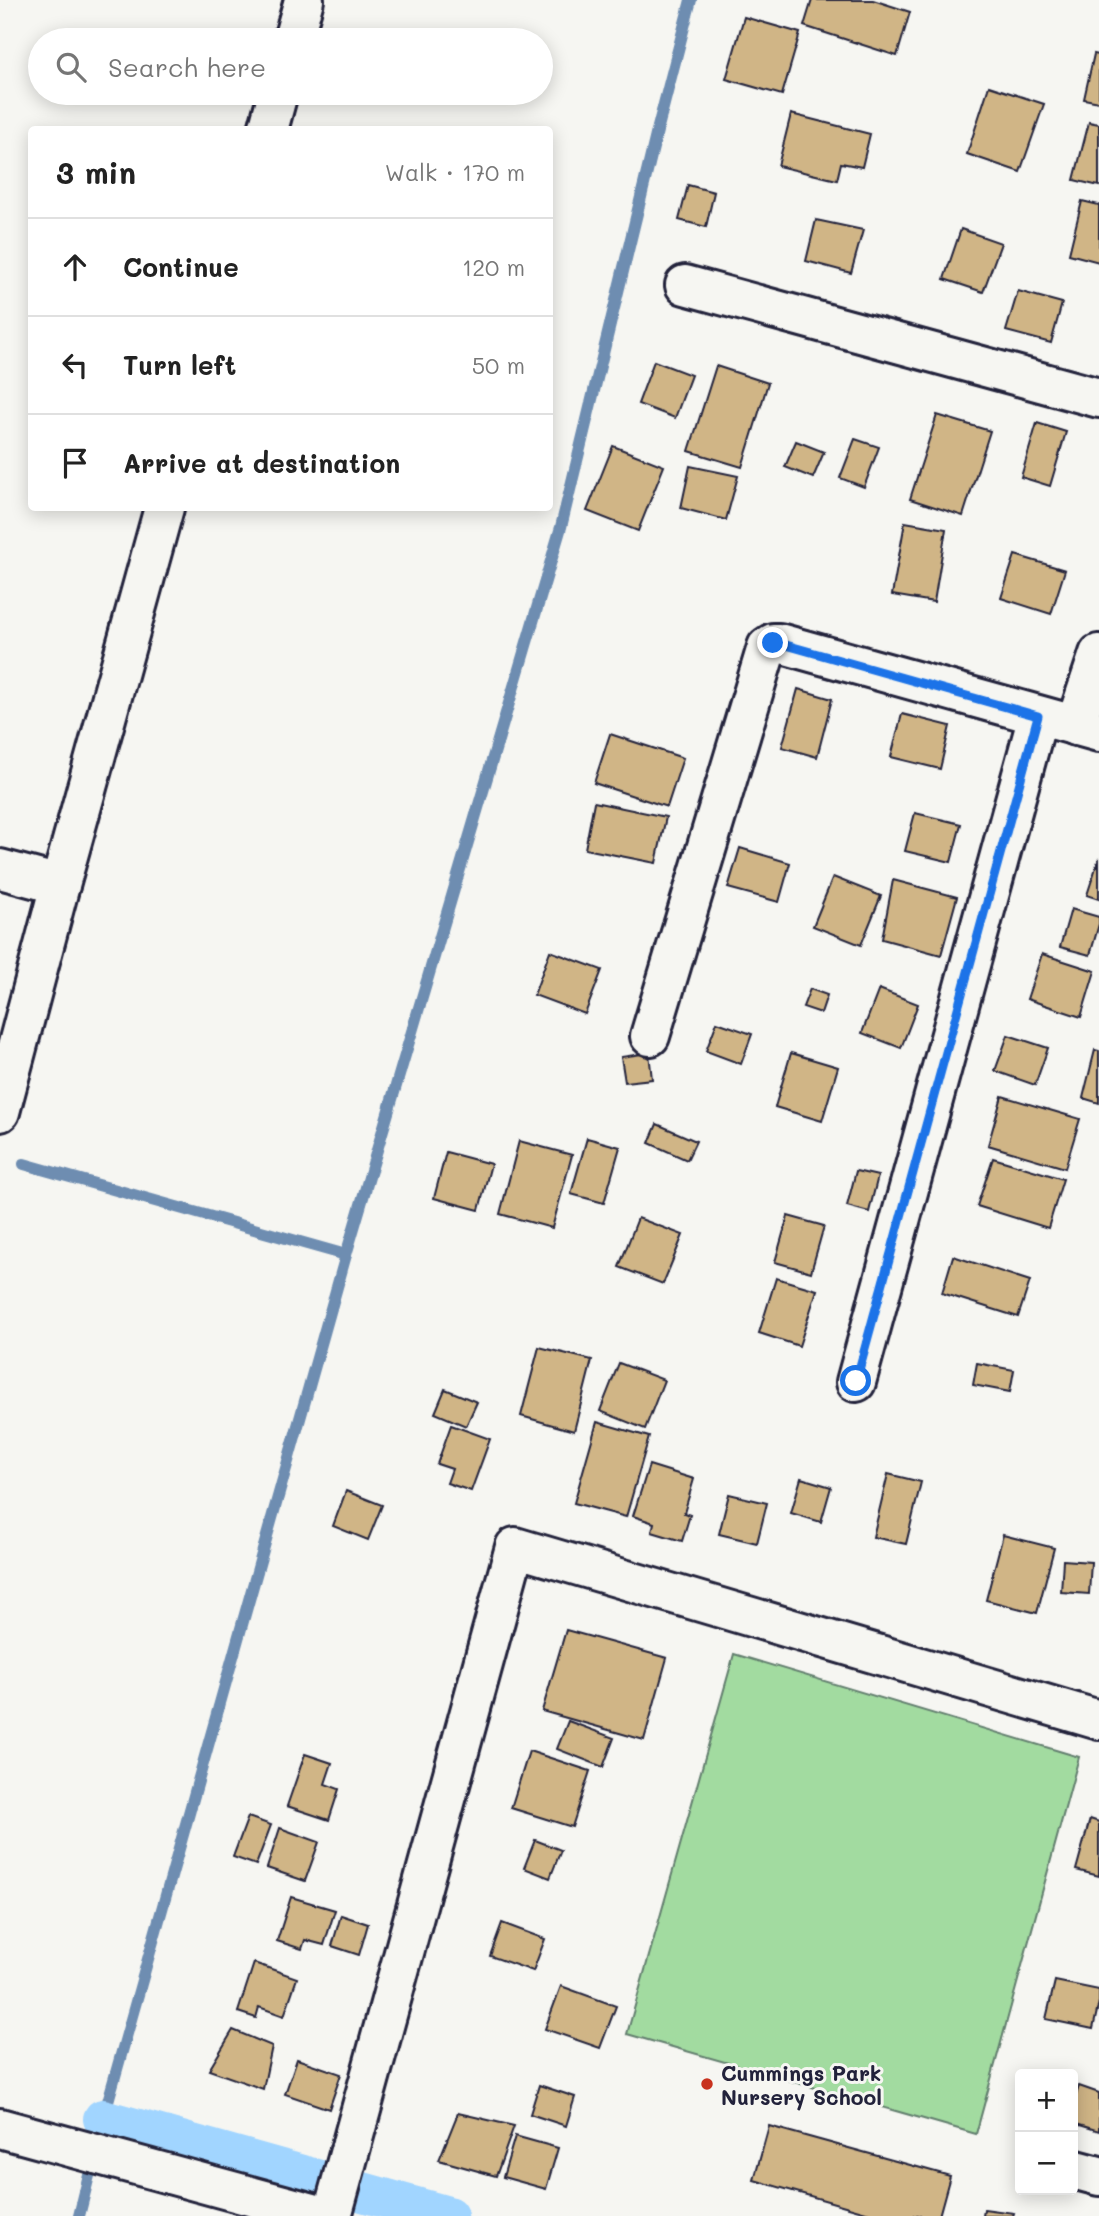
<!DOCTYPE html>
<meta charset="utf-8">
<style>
:root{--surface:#fff;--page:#f2f2f2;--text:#222;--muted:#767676;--line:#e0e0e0}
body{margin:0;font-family:Mali,sans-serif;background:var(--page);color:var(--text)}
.controls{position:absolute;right:21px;bottom:21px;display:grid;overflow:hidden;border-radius:7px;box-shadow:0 4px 18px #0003}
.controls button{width:63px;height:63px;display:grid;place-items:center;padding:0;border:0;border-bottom:2px solid var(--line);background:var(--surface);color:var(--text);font:35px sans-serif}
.stop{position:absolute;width:21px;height:21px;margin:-16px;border:5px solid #1a73e8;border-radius:50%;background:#fff}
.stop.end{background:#1a73e8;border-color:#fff;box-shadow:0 2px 7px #0008}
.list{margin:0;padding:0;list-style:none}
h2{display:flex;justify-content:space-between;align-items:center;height:91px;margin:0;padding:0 28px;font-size:30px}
h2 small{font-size:23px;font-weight:400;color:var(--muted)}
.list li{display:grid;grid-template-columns:46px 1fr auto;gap:21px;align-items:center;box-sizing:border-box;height:98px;padding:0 28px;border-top:2px solid var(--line)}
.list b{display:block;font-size:26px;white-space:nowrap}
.list em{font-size:23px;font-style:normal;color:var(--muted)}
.icon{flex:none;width:38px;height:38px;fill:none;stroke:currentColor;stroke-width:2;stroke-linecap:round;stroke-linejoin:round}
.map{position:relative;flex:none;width:1099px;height:2216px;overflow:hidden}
.search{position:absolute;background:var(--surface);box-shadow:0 4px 18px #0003;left:28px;top:28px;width:525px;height:77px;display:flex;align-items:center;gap:18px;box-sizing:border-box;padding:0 24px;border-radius:38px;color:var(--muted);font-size:26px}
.panel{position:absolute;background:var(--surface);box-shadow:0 4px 18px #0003;left:28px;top:126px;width:525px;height:385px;border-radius:7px}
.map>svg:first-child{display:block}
.green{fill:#a2dba0;stroke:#627e6e;stroke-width:2}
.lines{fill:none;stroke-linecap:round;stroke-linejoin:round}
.stream{stroke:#6e8db1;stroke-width:12}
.canal{stroke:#a1d5ff;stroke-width:40}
.building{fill:#d0b586;stroke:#22223b;stroke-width:2}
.minor-casing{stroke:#22223b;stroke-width:44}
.minor{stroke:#f6f6f2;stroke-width:38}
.route{stroke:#1a73e8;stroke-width:9}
.poi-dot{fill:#c8321e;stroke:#f6f6f2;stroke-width:2.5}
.labels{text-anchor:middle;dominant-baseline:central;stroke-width:6;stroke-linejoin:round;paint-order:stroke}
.poi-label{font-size:21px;font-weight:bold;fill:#22223b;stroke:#f6f6f2;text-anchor:start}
</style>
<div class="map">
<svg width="1099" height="2216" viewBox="0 0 1099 2216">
<rect width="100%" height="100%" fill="#f6f6f2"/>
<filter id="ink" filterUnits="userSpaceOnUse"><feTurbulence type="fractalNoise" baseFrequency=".0143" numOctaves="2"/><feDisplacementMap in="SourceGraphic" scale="14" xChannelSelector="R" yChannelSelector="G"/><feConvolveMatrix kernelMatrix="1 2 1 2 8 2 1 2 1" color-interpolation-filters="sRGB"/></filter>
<g filter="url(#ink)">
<path class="green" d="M734,1654L1079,1757L976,2134L627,2034Z"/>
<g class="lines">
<g class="stream">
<path d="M24,1164L346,1255"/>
<path d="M79,2216L103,2119L346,1255L561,527L657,131L691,0"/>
</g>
<path class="canal" d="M103,2119L448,2216"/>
</g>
<g class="building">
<path d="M812,0H873L910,12L897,56L804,26Z"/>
<path d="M744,17L800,33L782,95L726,79Z"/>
<path d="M1094,54L1099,55V102L1084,99Z"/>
<path d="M989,86L1044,104L1020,172L967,154Z"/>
<path d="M791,114L870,134L862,167L841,163L837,180L778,166Z"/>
<path d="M1089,122L1099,124V186L1074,180Z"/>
<path d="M688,185L714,192L706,227L679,220Z"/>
<path d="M1082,201L1099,205V262L1069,254Z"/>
<path d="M816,220L863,230L851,273L806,261Z"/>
<path d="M961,229L1001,243L983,292L944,279Z"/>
<path d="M1018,291L1062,303L1051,343L1006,331Z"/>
<path d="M654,361L691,375L675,418L638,404Z"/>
<path d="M716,366L768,383L742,467L689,451Z"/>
<path d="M937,415L990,431L963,516L910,499Z"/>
<path d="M1037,423L1066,432L1050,486L1021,477Z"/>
<path d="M855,439L879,447L864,487L840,478Z"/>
<path d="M796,441L824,452L813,478L785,467Z"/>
<path d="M613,446L664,466L638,531L587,511Z"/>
<path d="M690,466L738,476L726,520L681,508Z"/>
<path d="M905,522L946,529L934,602L892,595Z"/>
<path d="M1015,555L1065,570L1051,614L1001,598Z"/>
<path d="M798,689L832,699L817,757L782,747Z"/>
<path d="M902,714L950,726L940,769L891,757Z"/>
<path d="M610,734L683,758L667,807L594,783Z"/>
<path d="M594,802L666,817L656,863L585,849Z"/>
<path d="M915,813L961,824L951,862L905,851Z"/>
<path d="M740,848L790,863L779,902L728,888Z"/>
<path d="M1099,858V899L1087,895Z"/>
<path d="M833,877L881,896L861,945L813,926Z"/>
<path d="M893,880L957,897L941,955L882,939Z"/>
<path d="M1071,909L1099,917V924L1090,955L1060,947Z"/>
<path d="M550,951L602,970L585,1014L534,995Z"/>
<path d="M1042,954L1095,971L1081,1017L1027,999Z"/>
<path d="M810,989L827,995L821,1013L803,1007Z"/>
<path d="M879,989L918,1004L901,1048L862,1033Z"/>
<path d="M717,1022L752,1034L741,1064L706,1051Z"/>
<path d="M1008,1035L1048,1048L1035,1085L995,1071Z"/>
<path d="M1095,1050L1099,1051V1103L1083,1098Z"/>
<path d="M649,1053L652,1079L625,1082L621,1057Z"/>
<path d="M791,1053L838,1067L822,1121L775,1107Z"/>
<path d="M1002,1096L1080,1119L1065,1168L988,1145Z"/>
<path d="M657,1124L696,1141L687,1160L649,1143Z"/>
<path d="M587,1138L620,1147L604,1203L571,1194Z"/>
<path d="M519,1141L572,1155L552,1228L500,1214Z"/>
<path d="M446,1152L491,1164L479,1210L434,1198Z"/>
<path d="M993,1158L1063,1179L1048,1228L977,1206Z"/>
<path d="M856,1171L878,1176L869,1212L847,1206Z"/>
<path d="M788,1216L824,1226L811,1272L775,1262Z"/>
<path d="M638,1218L683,1235L663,1284L619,1267Z"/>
<path d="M953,1256L1030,1281L1018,1317L942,1293Z"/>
<path d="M776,1278L817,1290L799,1346L759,1333Z"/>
<path d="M539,1347L592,1360L574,1431L521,1416Z"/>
<path d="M619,1363L664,1380L645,1429L600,1411Z"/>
<path d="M977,1363L1014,1370L1010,1392L973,1385Z"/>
<path d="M445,1389L477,1402L466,1426L435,1413Z"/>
<path d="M597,1422L649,1437L626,1517L574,1503Z"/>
<path d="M451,1425L490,1439L471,1491L447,1483L452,1469L437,1464Z"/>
<path d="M649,1465L694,1479L684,1513L690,1515L682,1541L652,1532L654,1523L633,1516Z"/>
<path d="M888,1474L921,1482L906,1544L873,1537Z"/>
<path d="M801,1478L831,1487L821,1522L791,1513Z"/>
<path d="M346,1491L382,1505L368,1540L333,1526Z"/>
<path d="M729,1494L767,1503L757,1543L719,1534Z"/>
<path d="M1003,1535L1054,1548L1037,1613L986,1600Z"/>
<path d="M1063,1560L1091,1562L1089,1594L1061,1592Z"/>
<path d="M566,1630L667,1658L644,1740L542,1711Z"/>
<path d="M568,1721L614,1738L603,1767L557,1749Z"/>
<path d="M529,1751L590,1771L572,1827L511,1808Z"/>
<path d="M305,1754L332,1763L325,1784L339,1789L329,1820L287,1806Z"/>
<path d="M248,1817L271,1825L256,1865L233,1857Z"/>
<path d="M1090,1819L1099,1822V1876L1076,1870Z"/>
<path d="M280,1828L319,1842L305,1881L267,1868Z"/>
<path d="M535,1840L561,1850L550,1878L524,1868Z"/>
<path d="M291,1897L335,1910L324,1945L305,1940L302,1949L277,1941Z"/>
<path d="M341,1915L368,1924L359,1955L332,1946Z"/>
<path d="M502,1923L545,1939L533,1971L490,1956Z"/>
<path d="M254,1963L297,1978L284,2016L259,2007L256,2018L238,2012Z"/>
<path d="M1055,1981L1099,1990V2002L1093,2029L1046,2019Z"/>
<path d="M561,1986L616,2006L600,2048L545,2029Z"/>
<path d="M233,2030L272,2046L263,2089L209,2070Z"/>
<path d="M297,2059L341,2074L329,2109L285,2094Z"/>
<path d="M539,2085L575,2097L566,2126L530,2114Z"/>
<path d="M1079,2086L1099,2093V2131L1073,2123V2105Z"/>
<path d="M458,2113L514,2126L496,2176L439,2160Z"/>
<path d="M769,2126L950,2176L939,2216H880L754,2180Z"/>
<path d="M515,2136L558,2148L546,2189L503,2177Z"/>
<path d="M984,2209L1014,2213L1013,2216H983Z"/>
</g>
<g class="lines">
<g class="minor-casing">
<g id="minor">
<path d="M293,40L304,0"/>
<path d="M268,130L278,93"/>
<path d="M685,285L1099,398"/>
<path d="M1075,726L1099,654"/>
<path d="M0,869L60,885"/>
<path d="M650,1036L767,647L773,643H779L1099,732"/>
<path d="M0,1112L60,885L164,508"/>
<path d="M856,1382L1038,716"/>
<path d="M0,2128L324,2216"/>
<path d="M1073,2169L1099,2176"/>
<path d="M332,2216L515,1547L1099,1720"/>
</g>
</g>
<use href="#minor" class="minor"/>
</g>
</g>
<g class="lines" filter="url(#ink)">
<path class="route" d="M773,643H779L1038,716L856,1381"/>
</g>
<circle class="poi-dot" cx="707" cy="2084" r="7"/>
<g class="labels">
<g class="poi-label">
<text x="721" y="2072">Cummings Park<tspan x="721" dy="24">Nursery School</tspan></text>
</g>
</g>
</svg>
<div class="controls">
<button>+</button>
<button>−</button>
</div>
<div class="stop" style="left:856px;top:1381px"></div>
<div class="stop end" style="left:773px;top:643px"></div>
<div class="search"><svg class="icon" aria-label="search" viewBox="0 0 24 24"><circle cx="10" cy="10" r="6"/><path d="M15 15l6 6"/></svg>Search here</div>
<section class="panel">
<h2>3 min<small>Walk · 170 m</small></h2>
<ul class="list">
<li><svg class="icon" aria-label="ahead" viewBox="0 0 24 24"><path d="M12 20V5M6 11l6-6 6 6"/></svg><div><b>Continue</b></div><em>120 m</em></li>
<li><svg class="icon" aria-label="left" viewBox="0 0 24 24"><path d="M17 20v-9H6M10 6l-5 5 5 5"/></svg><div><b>Turn left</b></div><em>50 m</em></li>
<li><svg class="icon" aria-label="arrive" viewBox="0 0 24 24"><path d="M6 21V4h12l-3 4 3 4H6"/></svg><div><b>Arrive at destination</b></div></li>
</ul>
</section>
</div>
